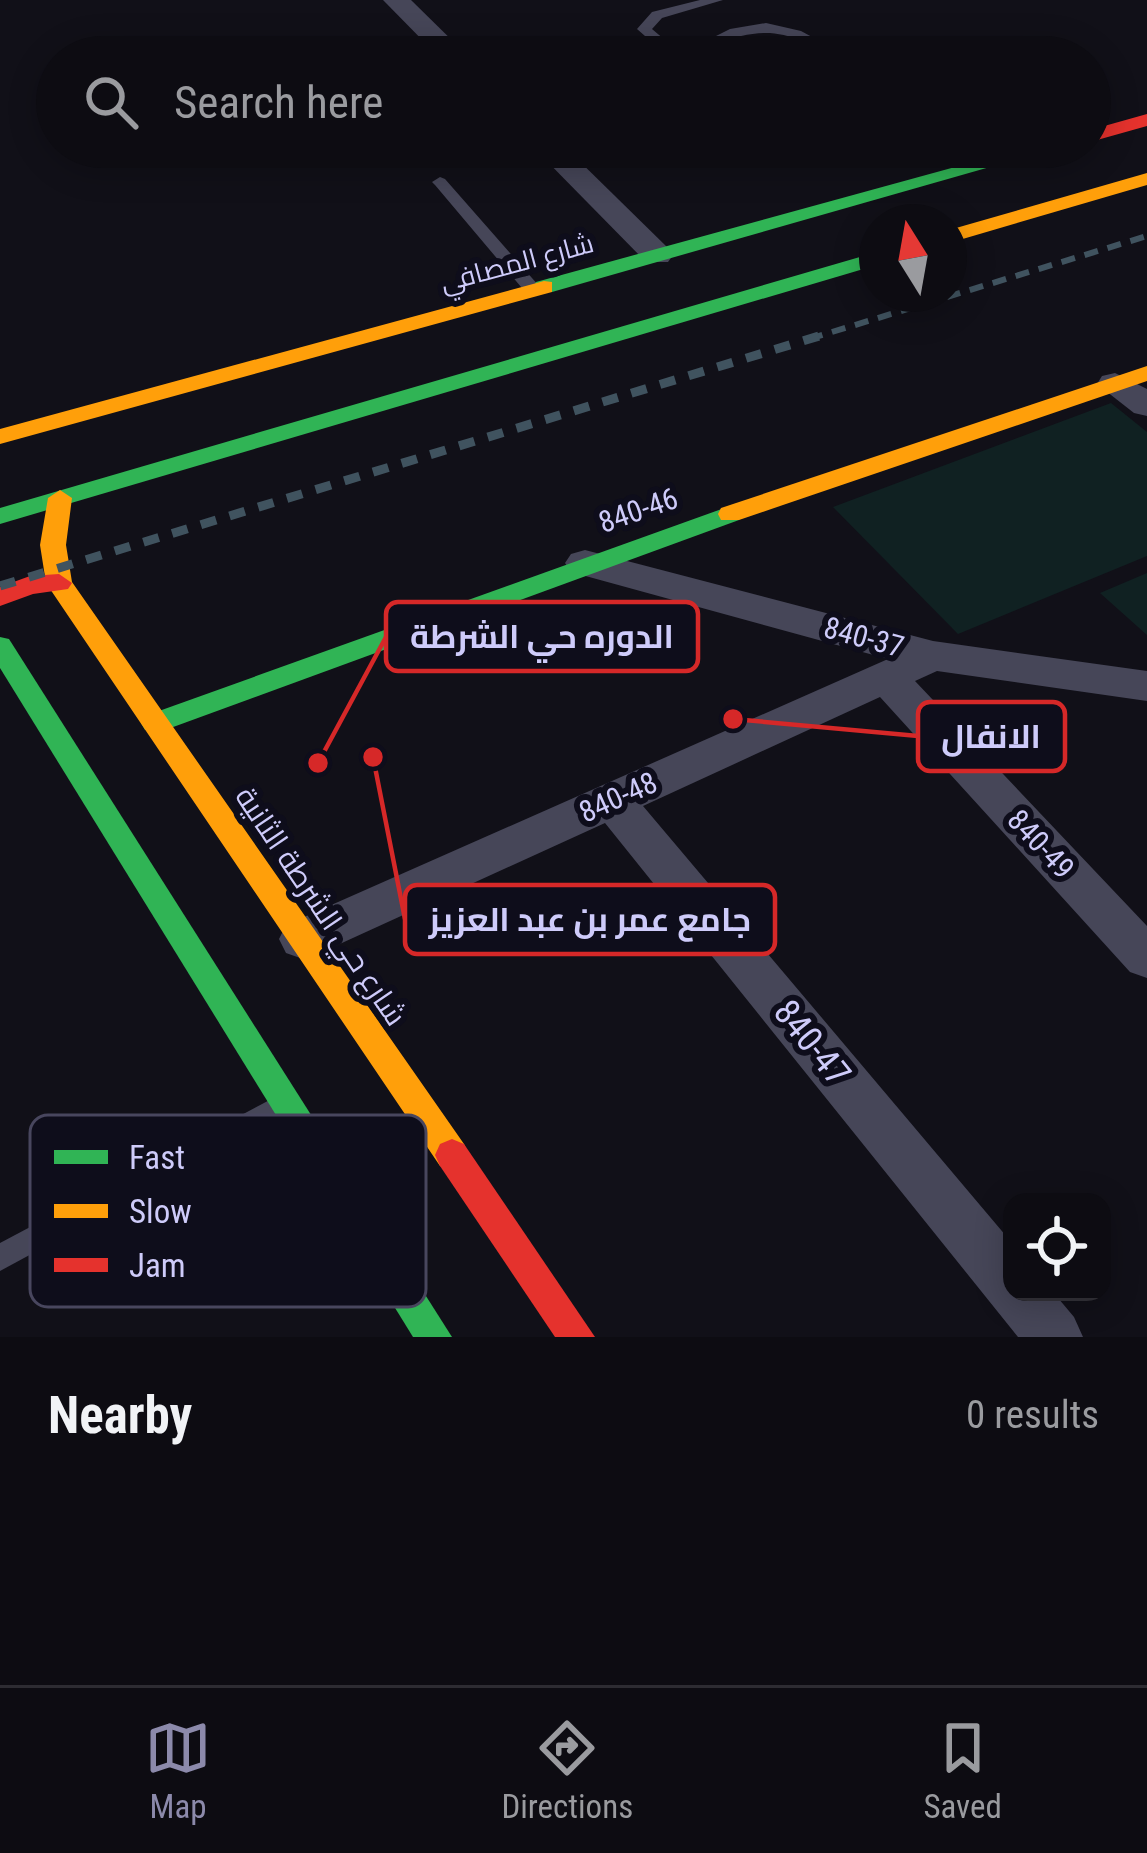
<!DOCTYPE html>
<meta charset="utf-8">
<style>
:root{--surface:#0d0c12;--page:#16151b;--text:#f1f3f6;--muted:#9a9b9f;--line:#2d2c32;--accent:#8c8aab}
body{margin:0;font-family:"Roboto Condensed",Cairo,sans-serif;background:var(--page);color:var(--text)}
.controls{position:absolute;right:36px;bottom:36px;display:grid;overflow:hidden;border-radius:24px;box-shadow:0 6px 30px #0003}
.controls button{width:108px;height:108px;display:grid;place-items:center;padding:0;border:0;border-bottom:3px solid var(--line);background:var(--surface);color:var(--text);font:60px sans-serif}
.compass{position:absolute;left:859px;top:204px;width:108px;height:108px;border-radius:50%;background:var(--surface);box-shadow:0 6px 30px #0003;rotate:349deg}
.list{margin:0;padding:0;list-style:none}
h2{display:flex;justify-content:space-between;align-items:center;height:156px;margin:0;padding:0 48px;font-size:51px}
h2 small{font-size:39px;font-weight:400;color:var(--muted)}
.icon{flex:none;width:66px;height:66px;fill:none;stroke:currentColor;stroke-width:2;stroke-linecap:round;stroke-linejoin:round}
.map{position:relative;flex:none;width:1147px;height:1337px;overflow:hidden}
.search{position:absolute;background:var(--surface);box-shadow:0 6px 30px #0003;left:36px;right:36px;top:36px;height:132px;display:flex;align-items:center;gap:30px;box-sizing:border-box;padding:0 42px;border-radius:66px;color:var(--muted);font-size:45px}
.sheet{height:348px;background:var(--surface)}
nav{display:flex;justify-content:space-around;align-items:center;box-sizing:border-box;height:168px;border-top:3px solid var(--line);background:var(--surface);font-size:33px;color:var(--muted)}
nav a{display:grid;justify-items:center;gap:6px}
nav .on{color:var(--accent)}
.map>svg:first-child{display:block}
.green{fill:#102122}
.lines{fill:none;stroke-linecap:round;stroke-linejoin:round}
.lane{fill:#464658;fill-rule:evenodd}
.street{fill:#464658;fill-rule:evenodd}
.fast{fill:#30b455;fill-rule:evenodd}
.slow{fill:#ff9f0a;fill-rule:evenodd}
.jam{fill:#e5322d;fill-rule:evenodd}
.rail-far1{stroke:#40535f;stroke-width:6;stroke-dasharray:14 10;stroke-linecap:butt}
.rail{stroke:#40535f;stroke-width:9;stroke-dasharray:16 14;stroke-linecap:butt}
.labels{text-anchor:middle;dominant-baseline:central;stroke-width:12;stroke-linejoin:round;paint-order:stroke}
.far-street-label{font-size:27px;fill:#cecbfa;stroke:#0e0d1b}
.street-label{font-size:30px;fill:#cecbfa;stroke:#0e0d1b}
.near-street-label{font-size:36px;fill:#cecbfa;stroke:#0e0d1b}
.key{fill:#0e0d1b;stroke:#48465e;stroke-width:3}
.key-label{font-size:33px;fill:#cecbfa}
.leader{fill:none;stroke:#d62828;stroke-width:4.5}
.callout-dot{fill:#d62828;stroke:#0e0d1b;stroke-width:4.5}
.callout{fill:#0e0d1b;stroke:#d62828;stroke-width:4.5}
.callout-label{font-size:33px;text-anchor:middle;font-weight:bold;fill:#cecbfa}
</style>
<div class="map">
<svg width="1147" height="1337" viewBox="0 0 1147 1337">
<rect width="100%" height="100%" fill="#111018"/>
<g class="green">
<path d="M1111,403L1147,432V556L958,634L833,507Z"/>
<path d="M1147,573V635L1100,593Z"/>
</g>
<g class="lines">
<g class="lane">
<path d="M700,0H723L662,18L652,29L685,57H669L637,29L652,12Z"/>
<path d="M766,23L801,31L849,57C830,57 820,49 803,42C772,27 748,33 717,43L710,39L730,29Z"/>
<path d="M959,147H976L996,164L983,167Z"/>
<path d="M440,177L445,179L539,286V294H527L435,185L432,182Z"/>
<path d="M281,1094L290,1098L294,1106L290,1114L0,1271V1243Z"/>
</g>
<g class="street">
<path d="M383,0H411L469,57H439Z"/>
<path d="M533,147H565L668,248L673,255L668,262H646Z"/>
<path d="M1115,373L1147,389V416L1134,413L1097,384L1102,376Z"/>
<path d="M585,550L933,641L1147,671V701L937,671L915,681L1147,926V978L1130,972L880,697L643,806L1012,1243V1292H1053L1074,1317L1083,1337H1018L605,823L320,953L303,959L286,953L279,939L286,925L888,659L571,572L565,563L571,554Z"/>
</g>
<g class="fast">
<path d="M1028,147H1060L552,292H536L533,287L536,282Z"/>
<path d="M877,252V265L0,524V508Z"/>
<path d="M730,506L739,508L742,514L739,520L165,730H145L141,723L145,716Z"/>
<path d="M0,637L9,639L452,1337H413L0,668Z"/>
</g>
<g class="slow">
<path d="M1147,173V185L949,243V230Z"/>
<path d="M544,281L552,282V292L0,444V429Z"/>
<path d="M1147,366V381L739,520H721L718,514L721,508Z"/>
<path d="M60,490L72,498L66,545L72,582L464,1144L469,1155L464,1166L452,1171L440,1166L46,583L40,545L48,498Z"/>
</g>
<g class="jam">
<path d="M1147,114V126L1090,142V130Z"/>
<path d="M59,574L72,583L68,589L33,594L0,606V587L30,576Z"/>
<path d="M452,1139L464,1144L595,1337H555L440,1166L435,1155L440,1144Z"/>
</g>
<path class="rail-far1" d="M809,339L1147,236"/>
<path class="rail" d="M0,586L819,336"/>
</g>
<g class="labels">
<g class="far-street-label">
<text transform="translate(517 263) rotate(-15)">شارع المصافي</text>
</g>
<g class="street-label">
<text transform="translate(638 510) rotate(-19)">840-46</text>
<text transform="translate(864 637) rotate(15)">840-37</text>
<text transform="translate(618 797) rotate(-24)">840-48</text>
<text transform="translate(1041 844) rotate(47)">840-49</text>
<text transform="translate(321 906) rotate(56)">شارع حي الشرطة الثانية</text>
</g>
<g class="near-street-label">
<text transform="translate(812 1043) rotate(51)">840-47</text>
</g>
</g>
<rect x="30" y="1115" width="396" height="192" rx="18" class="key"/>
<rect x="54" y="1150" width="54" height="14" fill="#30b455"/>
<rect x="54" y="1204" width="54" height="14" fill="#ff9f0a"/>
<rect x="54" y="1258" width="54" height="14" fill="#e5322d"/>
<g class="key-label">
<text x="129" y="1169">Fast</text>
<text x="129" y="1223">Slow</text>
<text x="129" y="1277">Jam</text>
</g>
<path class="leader" d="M318 763L386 637M733 719L918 736M373 757L405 919"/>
<g class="callout-dot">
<circle cx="318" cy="763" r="12"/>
<circle cx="733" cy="719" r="12"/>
<circle cx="373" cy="757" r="12"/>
</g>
<g class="callout">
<rect x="386" y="602" width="312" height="69" rx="12"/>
<rect x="918" y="702" width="147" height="69" rx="12"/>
<rect x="405" y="885" width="370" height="69" rx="12"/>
</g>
<g class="callout-label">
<text x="542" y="648">الدوره حي الشرطة</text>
<text x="991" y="748">الانفال</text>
<text x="590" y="931">جامع عمر بن عبد العزيز</text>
</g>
</svg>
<div class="controls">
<button><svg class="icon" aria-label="locate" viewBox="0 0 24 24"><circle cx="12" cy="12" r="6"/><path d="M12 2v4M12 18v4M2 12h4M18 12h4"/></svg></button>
</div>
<svg class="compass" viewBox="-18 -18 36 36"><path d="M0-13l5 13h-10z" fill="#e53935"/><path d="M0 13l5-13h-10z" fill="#9a9b9f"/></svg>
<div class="search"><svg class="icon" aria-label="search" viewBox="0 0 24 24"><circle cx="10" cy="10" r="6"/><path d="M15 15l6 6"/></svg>Search here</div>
</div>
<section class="sheet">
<h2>Nearby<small>0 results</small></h2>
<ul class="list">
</ul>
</section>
<nav>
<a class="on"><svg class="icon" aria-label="map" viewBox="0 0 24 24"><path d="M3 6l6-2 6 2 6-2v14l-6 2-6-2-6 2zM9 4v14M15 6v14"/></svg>Map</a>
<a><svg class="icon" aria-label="directions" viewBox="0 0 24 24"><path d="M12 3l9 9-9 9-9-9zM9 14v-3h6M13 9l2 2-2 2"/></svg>Directions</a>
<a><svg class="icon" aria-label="saved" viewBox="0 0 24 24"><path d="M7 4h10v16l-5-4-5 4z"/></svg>Saved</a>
</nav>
